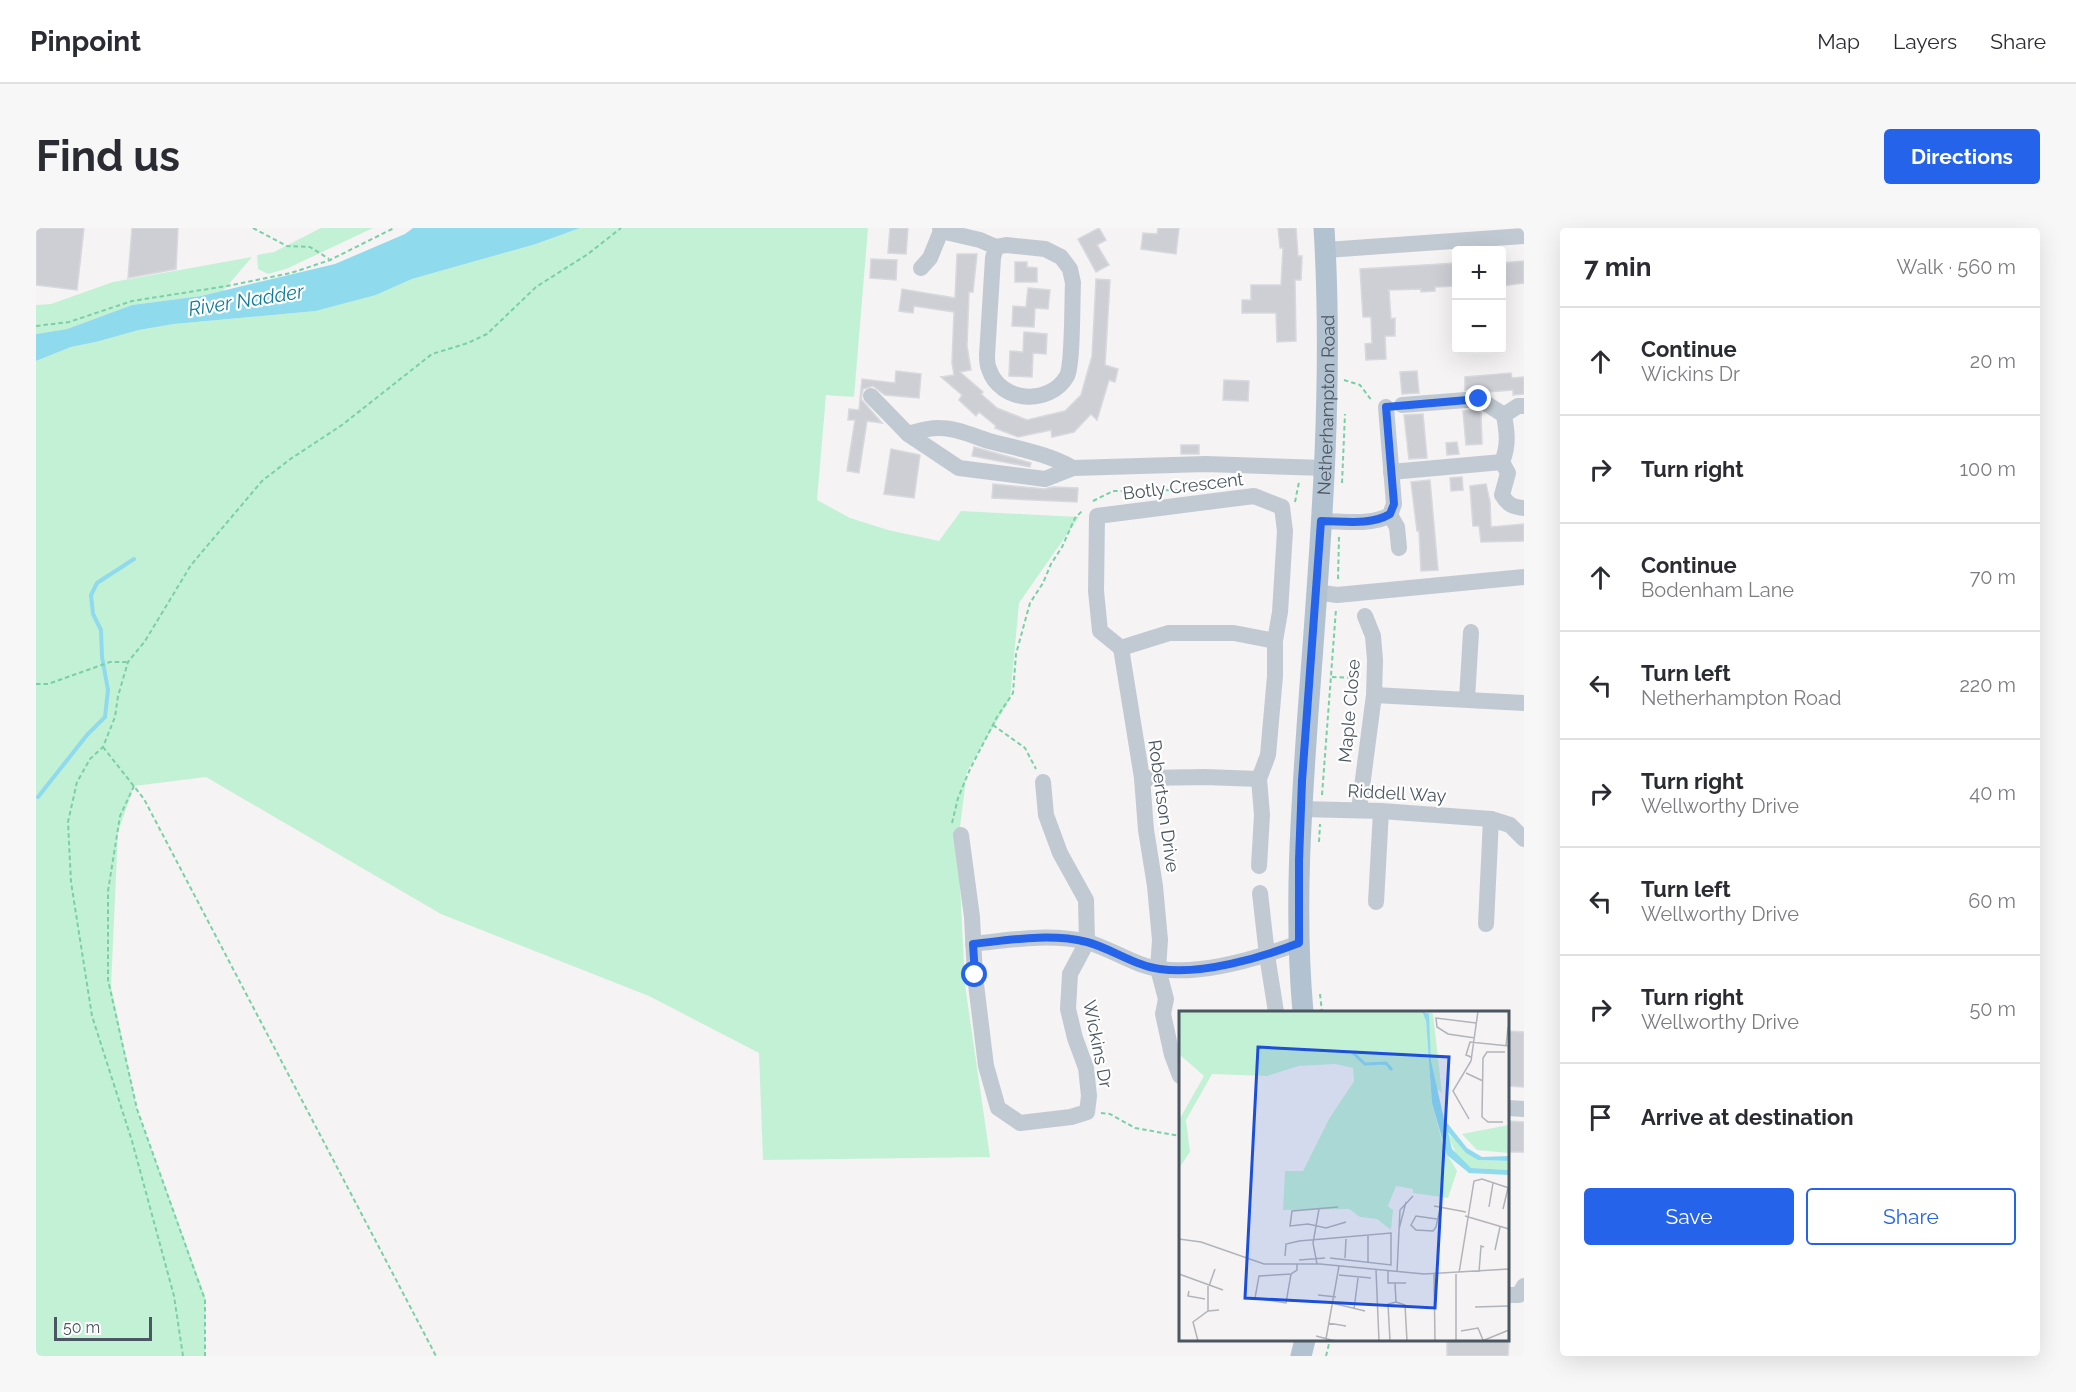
<!DOCTYPE html>
<meta charset="utf-8">
<style>
:root{--surface:#fff;--page:#f7f7f7;--text:#2b2b33;--muted:#7c7c81;--line:#e1e1e2;--accent:#2563eb}
body{margin:0;font-family:Raleway,sans-serif;background:var(--page);color:var(--text)}
.controls{position:absolute;right:18px;top:18px;display:grid;overflow:hidden;border-radius:6px;box-shadow:0 6px 24px #0002}
.controls button{width:54px;height:54px;display:grid;place-items:center;padding:0;border:0;border-bottom:2px solid var(--line);background:var(--surface);color:var(--text);font:30px sans-serif}
.scale{position:absolute;left:18px;bottom:15px;width:98px;box-sizing:border-box;padding-left:6px;border:3px solid #4a5661;border-top:0;font-size:16px;line-height:21px;white-space:nowrap;color:#4a5661;-webkit-text-stroke:4px #fff;paint-order:stroke}
.stop{position:absolute;width:18px;height:18px;margin:-14px;border:4px solid #2563eb;border-radius:50%;background:#fff}
.stop.end{background:#2563eb;border-color:#fff;box-shadow:0 2px 6px #0008}
.list{margin:0;padding:0;list-style:none}
h2{display:flex;justify-content:space-between;align-items:center;height:78px;margin:0;padding:0 24px;font-size:26px}
h2 small{font-size:20px;font-weight:400;color:var(--muted)}
.list li{display:grid;grid-template-columns:39px 1fr auto;gap:18px;align-items:center;box-sizing:border-box;height:108px;padding:0 24px;border-top:2px solid var(--line)}
.list b{display:block;font-size:22px;white-space:nowrap}
.list p{margin:0;font-size:20px;white-space:nowrap;color:var(--muted)}
.list em{font-size:20px;font-style:normal;color:var(--muted)}
.actions{display:flex;gap:12px;padding:18px 24px}
.actions a{flex:1;padding:14px 0;border:2px solid var(--accent);border-radius:6px;text-align:center;font-size:21px;color:var(--accent)}
.actions .main{background:var(--accent);color:#fff}
.icon{flex:none;width:33px;height:33px;fill:none;stroke:currentColor;stroke-width:2;stroke-linecap:round;stroke-linejoin:round}
.map{position:relative;flex:none;width:1488px;height:1128px;overflow:hidden;border-radius:6px}
header{display:flex;align-items:center;gap:36px;box-sizing:border-box;height:84px;padding:0 30px;background:var(--surface);border-bottom:2px solid var(--line)}
header strong{font-size:28px}
nav{display:flex;gap:33px;margin-inline-start:auto;font-size:21px}
.intro{display:flex;align-items:center;justify-content:space-between;box-sizing:border-box;height:144px;padding:0 36px}
h1{margin:0;font-size:42px}
.button{padding:15px 27px;border-radius:6px;background:var(--accent);color:#fff;font-size:21px;font-weight:700}
main{display:flex;gap:36px;padding:0 36px}
aside{flex:1;background:var(--surface);border-radius:6px;box-shadow:0 6px 24px #0002}
.map>svg:first-child{display:block}
.green{fill:#c3f1d5}
.water{fill:#90daee}
.lines{fill:none;stroke-linecap:round;stroke-linejoin:round}
.stream{stroke:#90daee;stroke-width:4}
.building{fill:#cdcfd5;stroke:#d7d9de;stroke-width:1.5}
.path{stroke:#7ad0a6;stroke-width:2;stroke-dasharray:4.5 3;stroke-linecap:butt}
.minor{stroke:#c1cad2;stroke-width:16}
.major{stroke:#b3c2d1;stroke-width:21}
.route{stroke:#2563eb;stroke-width:8}
.labels{text-anchor:middle;dominant-baseline:central;stroke-width:4.5;stroke-linejoin:round;paint-order:stroke}
.street-label{font-size:18px;fill:#4a5661;stroke:#fff}
.water-label{font-size:20px;font-style:italic;fill:#0c7c9b;stroke:#fff}
.inset-river{fill:none;stroke:#90daee;stroke-width:3}
.inset-road{fill:none;stroke:#b1b4b9;stroke-width:1.5}
.view{fill:#1d4ed8;fill-opacity:0.15;stroke:#1d4ed8;stroke-width:3}
.inset-edge{fill:none;stroke:#4a5661;stroke-width:3}
</style>
<header>
<strong>Pinpoint</strong>
<nav><a>Map</a><a>Layers</a><a>Share</a></nav>
</header>
<div class="intro"><h1>Find us</h1><a class="button">Directions</a></div>
<main>
<div class="map">
<svg width="1488" height="1128" viewBox="0 0 1488 1128">
<rect width="100%" height="100%" fill="#f5f3f3"/>
<g class="green">
<path d="M285,0H337L250,41L232,46L222,41L221,27L238,24Z"/>
<path d="M544,0H832L818,169L790,167L781,272L814,290L852,302L903,313L925,283L1043,289L983,375L974,471L931,543L922,615L929,757L954,929L727,932L723,825L613,768L405,686L170,549L98,558L82,604L75,758L101,881L169,1068V1128H0V133L35,119L60,114L103,102L138,96L280,83L340,67L376,51L500,16Z"/>
<path d="M216,29L187,63L165,68L96,77L31,101L0,106V77L15,76L77,54Z"/>
</g>
<path class="water" d="M377,0H544L500,16L376,51L340,67L280,83L138,96L103,102L60,114L35,119L0,133V106L31,101L96,77L165,68L299,36L369,6Z"/>
<g class="lines">
<path class="stream" d="M2,569L51,507L69,489L72,462L66,429L65,402L57,386L55,367L61,355L98,331"/>
</g>
<g class="building">
<path d="M0,0H48L41,62L0,57Z"/>
<path d="M96,0H142L140,41L92,50Z"/>
<path d="M854,0H872L870,26L852,25Z"/>
<path d="M1063,0L1070,12L1061,17L1073,37L1060,44L1042,11Z"/>
<path d="M1122,0H1143L1140,26L1105,21L1107,5L1121,6Z"/>
<path d="M1242,0H1260L1262,28H1266L1265,52H1259L1260,113L1241,114L1240,85H1206V72H1215V57H1245L1247,20H1244Z"/>
<path d="M921,26H941L937,64H933L931,118L935,142L924,144L947,164L945,166L961,180L991,192L1029,183L1045,167L1056,128L1060,51L1074,52L1069,137L1082,141L1079,154L1073,152L1061,192L1055,186L1038,204L1016,209L1015,202L982,209L959,200L960,198L943,184L940,188L923,172L926,167L905,149L918,147L916,135L918,84L878,78L877,85L863,83L866,61L919,70Z"/>
<path d="M835,31L861,32L860,52L834,50Z"/>
<path d="M1488,33V55L1466,58V35Z"/>
<path d="M979,34H991V39L1001,40V54H979Z"/>
<path d="M1420,35V58L1399,59V63L1385,64V61L1353,62L1355,91L1359,90V108H1349L1350,131L1330,132L1329,116L1336,115L1335,89H1327L1324,41Z"/>
<path d="M992,60L1014,62L1012,81L999,80L998,99L976,98L977,78L990,79Z"/>
<path d="M988,104L1011,106L1010,126L997,125L996,149L973,148L974,123L987,124Z"/>
<path d="M860,143L885,146L883,170L849,167L837,158L827,161L825,171L846,195L831,193L823,245L811,243L819,192H812L813,181L823,182L826,151L859,155Z"/>
<path d="M1381,143L1383,165L1366,166L1364,144Z"/>
<path d="M1475,145L1476,150L1488,149V166L1477,167V162L1452,164L1443,161L1429,162V149Z"/>
<path d="M1188,152L1213,153L1212,173L1187,172Z"/>
<path d="M1440,182L1445,185L1446,216L1430,217L1427,183Z"/>
<path d="M1387,186L1391,230L1373,231L1368,187Z"/>
<path d="M1421,214L1423,226L1411,227L1410,215Z"/>
<rect x="1145" y="217" width="18" height="9"/>
<path d="M938,219L995,235L994,239L936,228Z"/>
<path d="M855,221L884,227L878,270L848,266Z"/>
<path d="M1426,249L1427,262L1415,263L1414,250Z"/>
<path d="M1394,252L1402,342L1385,343L1383,303H1381L1375,254Z"/>
<path d="M957,256L1008,261L1017,259L1042,260L1041,274L956,270Z"/>
<path d="M1450,256L1454,274L1455,299L1488,296V313L1445,314L1443,298H1437L1434,258Z"/>
<path d="M1472,803L1488,804V859L1472,858Z"/>
<path d="M1472,893L1488,894V924H1472Z"/>
<path d="M1411,1112H1473L1472,1128H1411Z"/>
</g>
<g class="lines">
<g class="path">
<path d="M217,0L251,18L274,19L293,31"/>
<path d="M0,98L33,94L96,73L191,58L255,45L294,32L358,0"/>
<path d="M1308,152L1324,157L1336,173"/>
<path d="M1306,255L1309,186"/>
<path d="M1057,273L1077,263L1142,262"/>
<path d="M1259,274L1263,254"/>
<path d="M1302,351L1303,309"/>
<path d="M1296,449L1323,450"/>
<path d="M0,456H12L74,434H92"/>
<path d="M957,497L989,520L1000,541"/>
<path d="M67,519L108,571L400,1128"/>
<path d="M98,558L84,588L72,663V752L101,881L169,1072V1128"/>
<path d="M1286,567L1300,381"/>
<path d="M916,595L922,570L934,541L961,489L977,465L980,426L994,375L1007,355L1015,336L1026,319L1039,290L1046,283"/>
<path d="M1283,614L1284,596"/>
<path d="M1284,766L1286,784"/>
<path d="M1065,885L1074,886L1099,900L1144,908"/>
<path d="M147,1128L138,1068L96,913L56,788L35,654L32,594L41,554L54,531L67,519L79,489L82,468L92,434L109,413L155,337L226,253L253,232L306,197L396,126L432,115L451,106L500,59L552,26L585,0"/>
<path d="M1290,1128L1294,1112"/>
</g>
<g class="minor">
<path d="M905,3L944,12L960,19L970,17L1009,21L1025,29L1034,41L1037,55C1036,73 1037,136 1031,148C1014,178 964,175 953,141C951,137 951,132 951,127L957,30L960,19"/>
<path d="M1290,22L1488,8"/>
<path d="M885,40L894,30L905,3L904,0"/>
<path d="M835,168L872,206L923,240L1009,251L1037,240L1170,236L1289,240"/>
<path d="M1366,177L1443,171L1468,187"/>
<path d="M872,206C883,203 893,199 904,200C921,200 937,208 953,213C983,221 1010,225 1037,240"/>
<path d="M1466,234L1472,245L1466,267C1472,277 1477,279 1488,280"/>
<path d="M1355,244L1466,234C1473,217 1471,204 1468,187L1482,178H1488"/>
<path d="M1354,287L1361,299L1363,320"/>
<path d="M1285,293C1307,293 1335,298 1354,287L1358,276L1350,179"/>
<path d="M1280,364L1301,367L1488,349"/>
<path d="M1085,420L1064,403L1060,363L1061,288L1218,268L1246,279L1249,303L1244,384L1239,413V448L1232,527L1223,551L1226,587L1223,638"/>
<path d="M1085,420L1106,550L1110,602L1119,658L1124,712L1122,741L1130,771L1127,786L1136,827L1144,848"/>
<path d="M1085,420L1133,405H1198L1239,413"/>
<path d="M1338,467L1488,475"/>
<path d="M1431,471L1435,404"/>
<path d="M1106,550L1169,549L1223,551"/>
<path d="M1265,581L1345,583L1455,591L1474,597L1488,611"/>
<path d="M1323,582L1338,467L1339,432L1337,408L1329,388"/>
<path d="M925,607L936,689L939,748L950,838L962,880L984,895L1035,889L1051,884L1053,868L1050,840L1039,810L1032,781L1034,746L1051,714L1050,672L1024,625L1010,587L1007,554"/>
<path d="M1224,665L1231,727L1240,784"/>
<path d="M1340,674L1345,583"/>
<path d="M1450,696L1455,591"/>
<path d="M937,716C974,712 1014,705 1051,714C1074,720 1101,739 1124,741C1166,747 1223,730 1263,715"/>
<path d="M1472,880L1488,881"/>
<path d="M1472,1067H1483L1488,1058"/>
</g>
<g class="major">
<path id="s1" d="M1267,784C1258,684 1265,585 1272,485C1284,324 1298,162 1288,0"/>
<path d="M1265,1128L1269,1112"/>
</g>
</g>
<g class="lines">
<path class="route" d="M939,747L937,716C974,712 1014,705 1051,714C1074,720 1102,739 1124,741C1166,747 1224,730 1263,715V632L1266,553L1285,293C1307,293 1334,298 1354,286L1358,276L1350,179L1443,171"/>
</g>
<g class="labels">
<g class="street-label">
<text stroke="none"><textPath href="#s1" startOffset="608">Netherhampton Road</textPath></text>
<text transform="translate(1147 258) rotate(-7)">Botly Crescent</text>
<text transform="translate(1313 483) rotate(-85)">Maple Close</text>
<text transform="translate(1361 565) rotate(3)">Riddell Way</text>
<text transform="translate(1128 578) rotate(82)">Robertson Drive</text>
<text transform="translate(1062 816) rotate(79)">Wickins Dr</text>
</g>
<g class="water-label">
<text transform="translate(210 72) rotate(-9)">River Nadder</text>
</g>
</g>
<g transform="translate(1143 783)">
<rect width="330" height="330" fill="#f5f3f3"/>
<path d="M0,0H243L247,10L253,92L265,138L278,160L269,187L234,182V178L217,175L209,195L214,199L212,219L198,208L181,206L170,198L104,199L106,160H124L150,108L175,70L174,57L156,53L120,55L88,65L33,63L7,109L11,141L0,157V109L25,65L0,43ZM249,0L254,3L263,82L257,77L252,50ZM330,114V142L298,139L283,123ZM268,122L299,149L330,150V159L292,157L278,145Z" fill="#c3f1d5"/>
<path d="M243,0L250,3L252,50L265,108L288,137L303,146L330,145V150L299,149L287,142L269,121L273,138L292,157L330,159V164L290,162L268,144L253,92L247,10Z" fill="#90daee"/>
<path class="inset-river" d="M173,41L186,53L207,52L213,59"/>
<path class="inset-road" d="M296,27L269,23L258,16L257,7L297,12M327,35L329,16M292,46L287,44L291,31L330,35M287,62L304,70M290,108L274,80L292,50L299,0M324,111H309L303,106L304,47L308,41H326M255,195L287,201M159,196L113,200L111,215L129,213L147,217L167,211M310,196L314,172M324,198L329,177M286,205L330,218M258,208L237,205L232,214L237,219L254,220L257,216L261,198M220,218L227,191M0,228L22,231L85,253H141L245,263L330,258M316,239L321,216M106,245L107,233L120,230L212,222V254L151,247M166,247L167,228M120,249L146,247M189,251V225M138,253L134,232L140,198M197,259L200,330M209,260V272H227M218,261L221,199L234,185M300,261L302,235L305,236M280,262L295,170L303,168L330,177M0,263L44,279M112,263L107,292L76,287L80,265L112,263L118,259V253M255,263L256,330M160,264L192,267M216,272L217,291L226,294L228,330M30,275L36,258M10,280L9,285L26,288M139,284L157,286M153,292L186,300M296,296L330,295M175,298L179,267M29,300V275M149,312L167,315M282,320L299,317L304,329M137,325L156,330M147,328L160,255M19,330L14,311L29,300L40,299M211,330L209,293L217,291M277,330V263M303,330L330,319"/>
<path class="view" d="M79,36L270,46L256,297L66,287Z"/>
<rect width="330" height="330" class="inset-edge"/>
</g>
</svg>
<div class="controls">
<button>+</button>
<button>−</button>
</div>
<div class="scale">50 m</div>
<div class="stop" style="left:939px;top:747px"></div>
<div class="stop end" style="left:1443px;top:171px"></div>
</div>
<aside>
<h2>7 min<small>Walk · 560 m</small></h2>
<ul class="list">
<li><svg class="icon" aria-label="ahead" viewBox="0 0 24 24"><path d="M12 20V5M6 11l6-6 6 6"/></svg><div><b>Continue</b><p>Wickins Dr</p></div><em>20 m</em></li>
<li><svg class="icon" aria-label="right" viewBox="0 0 24 24"><path d="M7 20v-9h11M14 6l5 5-5 5"/></svg><div><b>Turn right</b></div><em>100 m</em></li>
<li><svg class="icon" aria-label="ahead" viewBox="0 0 24 24"><path d="M12 20V5M6 11l6-6 6 6"/></svg><div><b>Continue</b><p>Bodenham Lane</p></div><em>70 m</em></li>
<li><svg class="icon" aria-label="left" viewBox="0 0 24 24"><path d="M17 20v-9H6M10 6l-5 5 5 5"/></svg><div><b>Turn left</b><p>Netherhampton Road</p></div><em>220 m</em></li>
<li><svg class="icon" aria-label="right" viewBox="0 0 24 24"><path d="M7 20v-9h11M14 6l5 5-5 5"/></svg><div><b>Turn right</b><p>Wellworthy Drive</p></div><em>40 m</em></li>
<li><svg class="icon" aria-label="left" viewBox="0 0 24 24"><path d="M17 20v-9H6M10 6l-5 5 5 5"/></svg><div><b>Turn left</b><p>Wellworthy Drive</p></div><em>60 m</em></li>
<li><svg class="icon" aria-label="right" viewBox="0 0 24 24"><path d="M7 20v-9h11M14 6l5 5-5 5"/></svg><div><b>Turn right</b><p>Wellworthy Drive</p></div><em>50 m</em></li>
<li><svg class="icon" aria-label="arrive" viewBox="0 0 24 24"><path d="M6 21V4h12l-3 4 3 4H6"/></svg><div><b>Arrive at destination</b></div></li>
</ul>
<div class="actions"><a class="main">Save</a><a>Share</a></div>
</aside>
</main>
